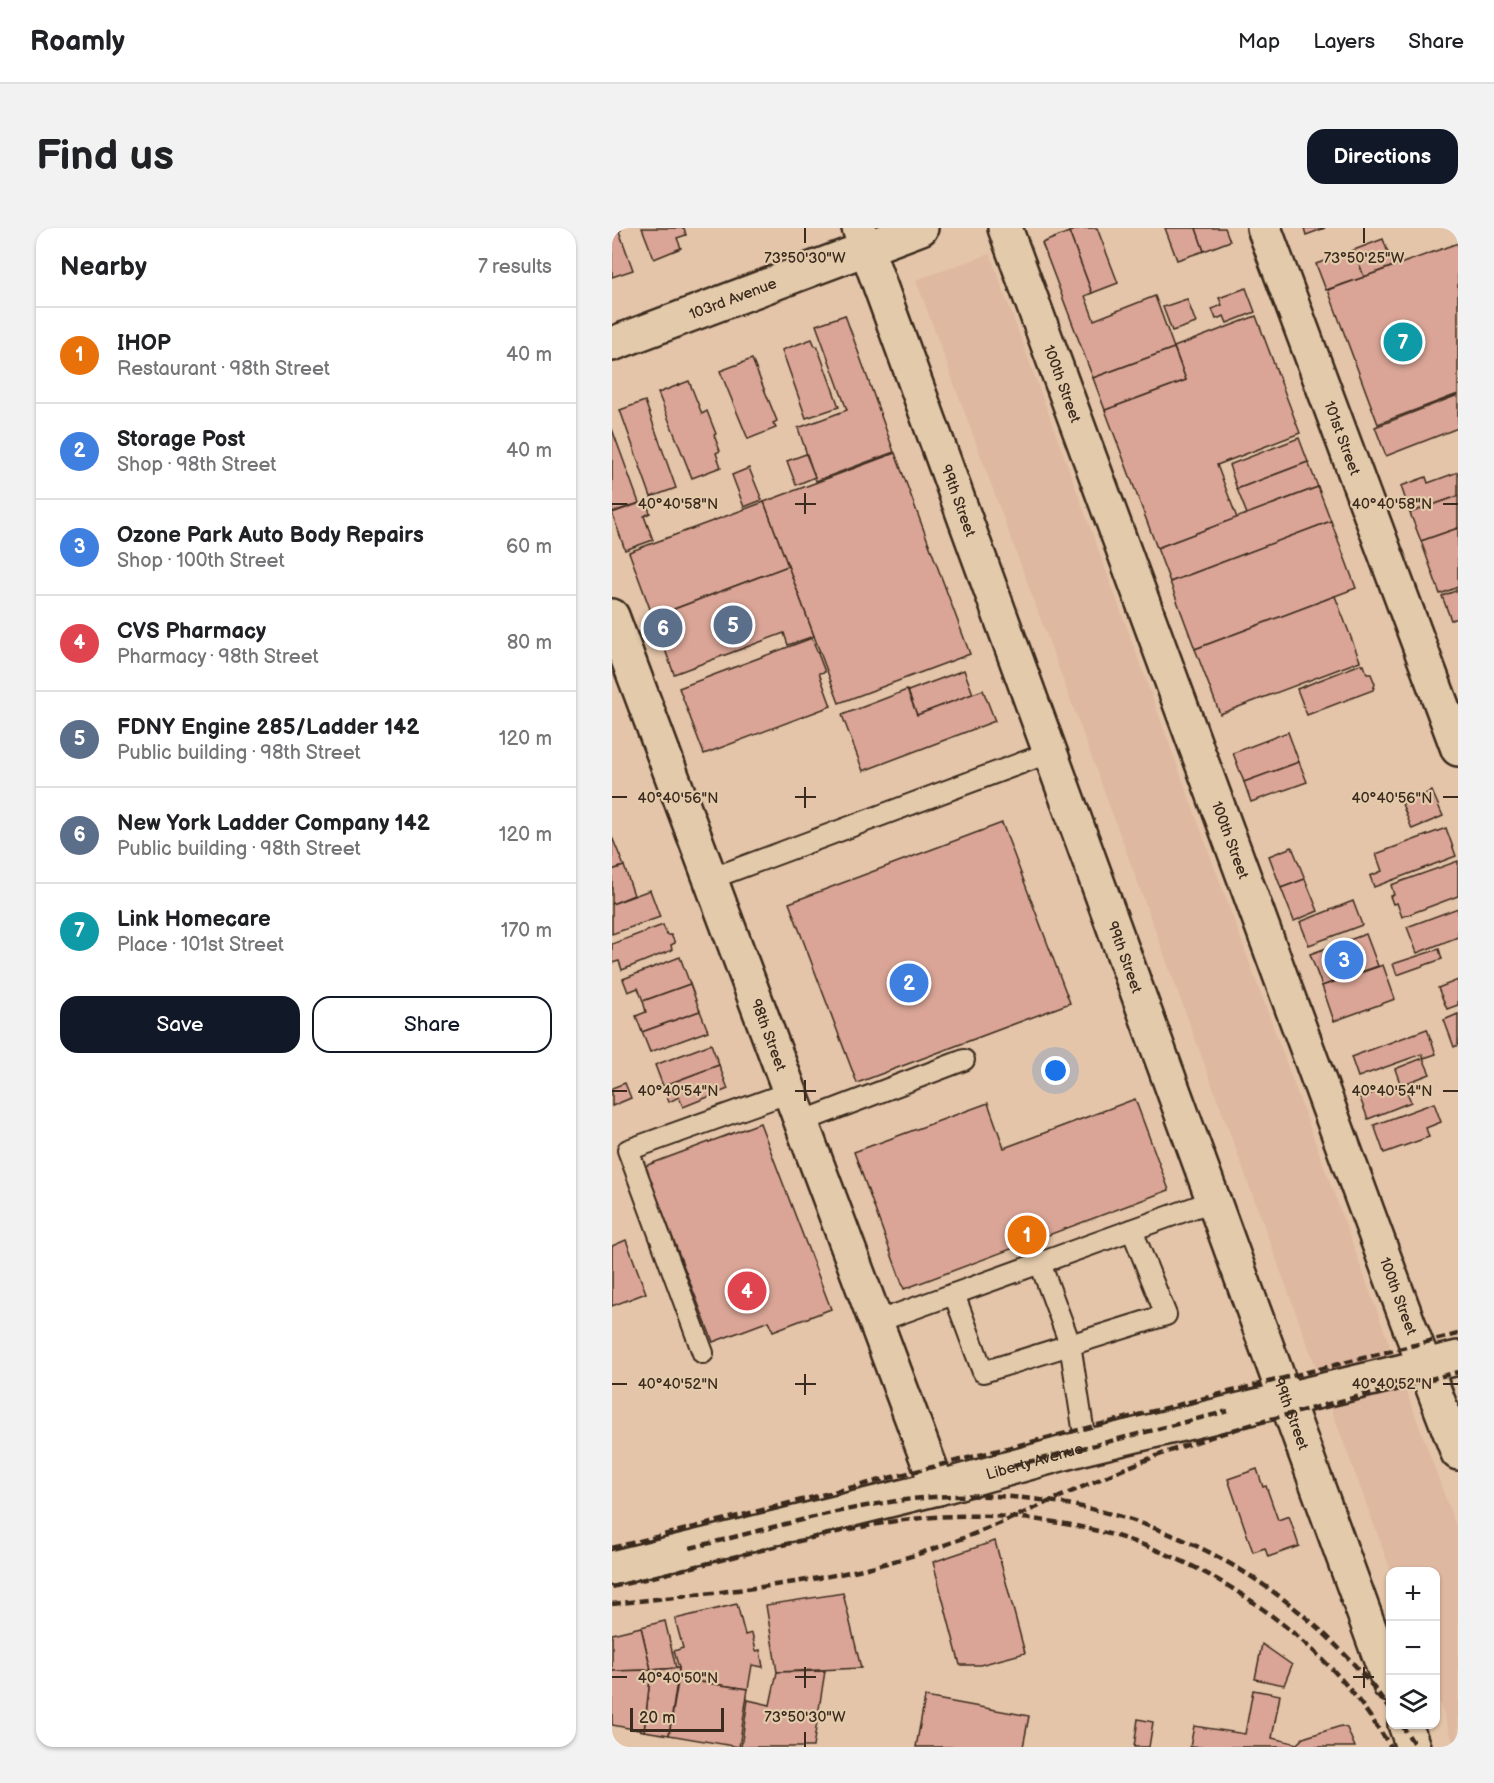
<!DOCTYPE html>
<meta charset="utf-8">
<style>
:root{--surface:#fff;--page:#f2f2f2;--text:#202124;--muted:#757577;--line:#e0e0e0;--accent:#111827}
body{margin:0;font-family:"Balsamiq Sans",sans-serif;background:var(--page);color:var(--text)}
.controls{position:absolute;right:18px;bottom:18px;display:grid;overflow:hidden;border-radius:12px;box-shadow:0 2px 4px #0004}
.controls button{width:54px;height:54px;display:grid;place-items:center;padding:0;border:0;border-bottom:2px solid var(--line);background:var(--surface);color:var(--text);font:30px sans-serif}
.scale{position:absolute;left:18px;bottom:15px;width:94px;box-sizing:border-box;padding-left:6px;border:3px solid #3b2a1e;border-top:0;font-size:16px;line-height:21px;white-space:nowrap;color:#3b2a1e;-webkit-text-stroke:4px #e3caab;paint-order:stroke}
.you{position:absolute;left:444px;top:843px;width:21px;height:21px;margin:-15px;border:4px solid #fff;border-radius:50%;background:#1a73e8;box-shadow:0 0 0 9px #1a73e833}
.badge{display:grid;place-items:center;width:39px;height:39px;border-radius:50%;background:var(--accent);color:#fff;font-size:20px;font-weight:700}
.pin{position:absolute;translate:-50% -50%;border:3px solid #fff;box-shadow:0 2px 6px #0006}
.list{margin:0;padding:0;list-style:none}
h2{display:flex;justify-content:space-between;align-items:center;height:78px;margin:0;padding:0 24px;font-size:26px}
h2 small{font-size:20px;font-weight:400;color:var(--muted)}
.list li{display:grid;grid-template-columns:39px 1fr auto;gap:18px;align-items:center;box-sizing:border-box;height:96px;padding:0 24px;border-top:2px solid var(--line)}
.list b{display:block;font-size:22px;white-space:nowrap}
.list p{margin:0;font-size:20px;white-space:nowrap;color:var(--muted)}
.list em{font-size:20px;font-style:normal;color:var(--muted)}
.actions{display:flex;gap:12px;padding:18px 24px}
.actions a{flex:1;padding:14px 0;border:2px solid var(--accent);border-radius:18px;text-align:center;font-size:21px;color:var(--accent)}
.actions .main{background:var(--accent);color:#fff}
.icon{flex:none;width:33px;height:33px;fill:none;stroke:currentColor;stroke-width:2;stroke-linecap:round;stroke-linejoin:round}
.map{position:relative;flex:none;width:846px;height:1519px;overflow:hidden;border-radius:18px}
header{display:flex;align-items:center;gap:36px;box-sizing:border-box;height:84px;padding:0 30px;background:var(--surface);border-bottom:2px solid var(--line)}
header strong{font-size:28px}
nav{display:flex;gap:33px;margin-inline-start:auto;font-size:21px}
.intro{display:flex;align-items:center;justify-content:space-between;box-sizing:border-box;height:144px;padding:0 36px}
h1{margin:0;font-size:42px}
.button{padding:15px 27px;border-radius:18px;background:var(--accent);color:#fff;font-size:21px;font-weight:700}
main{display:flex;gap:36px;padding:0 36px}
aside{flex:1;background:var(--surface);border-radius:18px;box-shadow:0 2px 4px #0004}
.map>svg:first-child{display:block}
.built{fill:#deb8a0}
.building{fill:#daa596;stroke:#3b2a1e;stroke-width:1.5}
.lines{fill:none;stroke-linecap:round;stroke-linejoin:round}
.service-casing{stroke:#3b2a1e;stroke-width:24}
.minor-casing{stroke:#3b2a1e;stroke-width:38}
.tertiary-casing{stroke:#3b2a1e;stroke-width:38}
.service{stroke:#e3caab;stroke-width:20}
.minor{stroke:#e3caab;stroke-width:33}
.tertiary{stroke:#e3caab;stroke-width:33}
.rail{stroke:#3b2a1e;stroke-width:4.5;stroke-dasharray:9 4.5;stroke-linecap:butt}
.ticks{fill:none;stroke:#3b2a1e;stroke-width:2}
.labels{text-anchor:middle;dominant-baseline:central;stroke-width:4.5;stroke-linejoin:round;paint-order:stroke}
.street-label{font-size:15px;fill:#3b2a1e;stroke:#e3caab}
.ticks-label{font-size:15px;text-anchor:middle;fill:#3b2a1e;stroke:#e3caab;stroke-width:4.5;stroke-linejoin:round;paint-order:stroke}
</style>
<header>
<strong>Roamly</strong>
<nav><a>Map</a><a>Layers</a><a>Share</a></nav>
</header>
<div class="intro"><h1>Find us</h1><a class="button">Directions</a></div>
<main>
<aside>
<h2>Nearby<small>7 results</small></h2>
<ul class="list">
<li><span class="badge" style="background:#e8710a">1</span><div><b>IHOP</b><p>Restaurant · 98th Street</p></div><em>40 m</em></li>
<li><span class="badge" style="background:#3f7fe0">2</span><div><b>Storage Post</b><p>Shop · 98th Street</p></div><em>40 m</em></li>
<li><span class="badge" style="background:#3f7fe0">3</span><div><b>Ozone Park Auto Body Repairs</b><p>Shop · 100th Street</p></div><em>60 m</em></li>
<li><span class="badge" style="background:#e0444e">4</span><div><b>CVS Pharmacy</b><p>Pharmacy · 98th Street</p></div><em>80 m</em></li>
<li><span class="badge" style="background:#5c6f8a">5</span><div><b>FDNY Engine 285/Ladder 142</b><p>Public building · 98th Street</p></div><em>120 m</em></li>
<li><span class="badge" style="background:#5c6f8a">6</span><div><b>New York Ladder Company 142</b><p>Public building · 98th Street</p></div><em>120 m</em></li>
<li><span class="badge" style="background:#0f9aa8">7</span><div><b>Link Homecare</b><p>Place · 101st Street</p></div><em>170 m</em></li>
</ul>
<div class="actions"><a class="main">Save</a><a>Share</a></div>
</aside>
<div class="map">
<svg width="846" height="1519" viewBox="0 0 846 1519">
<rect width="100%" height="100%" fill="#e4c5a9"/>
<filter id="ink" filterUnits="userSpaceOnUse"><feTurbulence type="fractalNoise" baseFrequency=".0167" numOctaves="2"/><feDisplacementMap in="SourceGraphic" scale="12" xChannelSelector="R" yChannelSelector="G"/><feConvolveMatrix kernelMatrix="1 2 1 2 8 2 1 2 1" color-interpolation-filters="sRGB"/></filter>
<g filter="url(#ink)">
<path class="built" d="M378,26L846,1304V1519H843L824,1465V1344L779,1343L304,52Z"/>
<g class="building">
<path d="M0,0H8L9,2L7,3L21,42L0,49Z"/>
<path d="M30,0H72L74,7L65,10L69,20L42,31Z"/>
<path d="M469,0H485L506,55L480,65L457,4Z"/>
<path d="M553,0H584L592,23L565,32Z"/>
<path d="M584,0H613L618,13L592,23Z"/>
<path d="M692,0H713L694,7Z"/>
<path d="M457,4L480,65L473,68L482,92L543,68L562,120L481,150L430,15Z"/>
<path d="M771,11L781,38L752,49L742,22Z"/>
<path d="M846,15V166L766,196L716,62Z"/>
<path d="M742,22L752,49L714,62L704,36Z"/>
<path d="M634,60L643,84L615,95L612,88L604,91L600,81L610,77L607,70Z"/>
<path d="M575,71L584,95L560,103L551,79Z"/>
<path d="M233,87L282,224L204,253L186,200L235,182L204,97Z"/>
<path d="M644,88L688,205L605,237L625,290L545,320L493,182L574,152L562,119Z"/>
<path d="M200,111L203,118H205L227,179L194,190L170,122Z"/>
<path d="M562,120L574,152L493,182L481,150Z"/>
<path d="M140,131L165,193L161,195L164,200L136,211L108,143Z"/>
<path d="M77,153L90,186L95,183L104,206L102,207L108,223L104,225L109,239L80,250L46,165Z"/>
<path d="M846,167V200L774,228L763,199Z"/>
<path d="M33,173L64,260L39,269L8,182Z"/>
<path d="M0,201L27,275L1,284L0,281Z"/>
<path d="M687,210L696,234L625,261L617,237Z"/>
<path d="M283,225L358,426L227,475L152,274Z"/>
<path d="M194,226L203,249L184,257L175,233Z"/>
<path d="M696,234L706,259L635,286L625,261Z"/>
<path d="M137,240L150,272L132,279L120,247Z"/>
<path d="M846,244V268L798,285L789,258L814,249L816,255Z"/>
<path d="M706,259L719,293L558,354L545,320Z"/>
<path d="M846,268V300L809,313L798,285Z"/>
<path d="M34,273L38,285L32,288L41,312L13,322L0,285Z"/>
<path d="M152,274L176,338L41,389L17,324Z"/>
<path d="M719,293L744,360L583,421L558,354Z"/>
<path d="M846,300V359L828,366L809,313Z"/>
<path d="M176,338L202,408L176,417L172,405L62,446L41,389Z"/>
<path d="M846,362V390L839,392L830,368Z"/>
<path d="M723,368L748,433L608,486L583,421Z"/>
<path d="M200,410L213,444L207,445L219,478L92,526L67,460Z"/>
<path d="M749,436L750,438L752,437L755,446H759L763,456L761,462L695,487L685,461Z"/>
<path d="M352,442L361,466L305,487L296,463Z"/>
<path d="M295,462L305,487L371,462L383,493L251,543L230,487Z"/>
<path d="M676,504L687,534L632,554L621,525Z"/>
<path d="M687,534L695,554L639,574L632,554Z"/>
<path d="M820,563L831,588L800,601L790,576Z"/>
<path d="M390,595L458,775L245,855L177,675Z"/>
<path d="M834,600L844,628L762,659L758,648L770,643L764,626Z"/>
<path d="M0,609L12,638L0,642Z"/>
<path d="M680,619L693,651L669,660L657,628Z"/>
<path d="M846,633V668L790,689L785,675L781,676L778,668L782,667L779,657Z"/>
<path d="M12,638L22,667L0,676V642Z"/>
<path d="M693,651L706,683L682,693L669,660Z"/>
<path d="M38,662L48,689L0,706V676Z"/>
<path d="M741,673L750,697L697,717L688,694Z"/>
<path d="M846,680V709L805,725L795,699Z"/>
<path d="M51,697L55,707H59L63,715L59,717L60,722L10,742L7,733L0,735V716Z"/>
<path d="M754,706L766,738L710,758L698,726Z"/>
<path d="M827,721L830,731L785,747L781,736Z"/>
<path d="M68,729L78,756L31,773L26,760L16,764L11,751Z"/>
<path d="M771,737L783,771L722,793L710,758Z"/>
<path d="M846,752V777L835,781L826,760Z"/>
<path d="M78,756L88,783L30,804L24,788L34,784L31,773Z"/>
<path d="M88,783L96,803L38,824L30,804Z"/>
<path d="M846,786V817L842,819L832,792Z"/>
<path d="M815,801L824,826L812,830L810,826L746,849L739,829Z"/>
<path d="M99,816L107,837L51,858L43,837Z"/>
<path d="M811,830L818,846L792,856L791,854L788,855L783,841Z"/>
<path d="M107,837L116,861L71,879L67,869L57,874L51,858Z"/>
<path d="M791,854L799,874L756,891L748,870Z"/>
<path d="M13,855L19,870L0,878V860Z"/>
<path d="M523,871L557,962L292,1061L242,924L376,875L392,920Z"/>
<path d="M822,875L829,894L814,900L817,909L772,925L762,897Z"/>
<path d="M148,895L219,1081L161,1103L157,1093L101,1114L33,938Z"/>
<path d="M14,1012L34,1065L0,1078V1018Z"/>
<path d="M645,1241L651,1259L654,1258L666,1292L677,1288L687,1318L656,1329L653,1320L641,1324L616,1251Z"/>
<path d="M383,1313L413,1425L368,1437H348L321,1334Z"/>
<path d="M231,1365L249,1440L165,1444L154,1377Z"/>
<path d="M125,1376L133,1407L140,1405L144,1423L148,1422L151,1439L140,1437L136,1461L82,1453L83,1448H67V1440L62,1423L71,1420L63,1391Z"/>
<path d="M53,1393L64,1440L39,1442L29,1399Z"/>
<path d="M29,1399L39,1442L0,1443V1406Z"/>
<path d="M650,1416L680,1437L672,1457L643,1451Z"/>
<path d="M67,1440L57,1507L32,1503L39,1442Z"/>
<path d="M39,1442L32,1503L0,1497V1443Z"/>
<path d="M213,1443L201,1519H129L136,1472L158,1477L165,1444Z"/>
<path d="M67,1448H83L82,1453L136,1461L127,1519L57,1507Z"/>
<path d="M641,1462L668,1467L660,1510L685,1516L691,1510L729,1498L735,1500L743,1519H578L582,1498L633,1506Z"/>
<path d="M313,1469L417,1488L411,1519H304Z"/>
<path d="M526,1491L541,1494L537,1519H522Z"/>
</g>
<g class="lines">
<g class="service-casing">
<g id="service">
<path d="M98,651L439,524"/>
<path d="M189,894L352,832"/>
<path d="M428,1035L458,1116L474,1219"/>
<path d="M342,1066L371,1144L554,1087L520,1002"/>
<path d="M264,1094L603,972"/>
<path d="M91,1125L16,922L178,864"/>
</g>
</g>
<g class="minor-casing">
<g id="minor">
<path id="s1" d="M247,0L778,1457"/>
<path id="s2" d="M393,0L795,1092L846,1225"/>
<path id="s3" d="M652,0L846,521"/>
<path id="s4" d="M0,116L309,0"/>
<path id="s5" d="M0,388L326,1260"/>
<path d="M793,1496L801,1519"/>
</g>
</g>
<g class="tertiary-casing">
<g id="tertiary">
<path id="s6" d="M0,1340L326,1260L474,1219L846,1130"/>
</g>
</g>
<use href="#service" class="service"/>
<use href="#minor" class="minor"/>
<use href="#tertiary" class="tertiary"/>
<g class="rail">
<path d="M401,1238L616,1183"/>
<path d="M0,1320L846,1106"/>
<path d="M78,1320C158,1301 240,1275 322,1269C503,1256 672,1334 778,1481"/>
<path d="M0,1359C54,1346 108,1332 162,1319C208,1308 254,1296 300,1291C460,1274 602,1323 716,1437C740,1461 760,1491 779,1519"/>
<path d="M0,1376C103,1364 210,1357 309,1325C400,1296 487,1246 578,1216C665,1186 757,1167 846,1144"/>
<path d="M789,1496L804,1519"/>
</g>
</g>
</g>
<path class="ticks" d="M193,0V15M752,0V15M193,265V286M0,276H15M183,276H204M831,276H846M193,559V580M0,569H15M183,569H204M831,569H846M193,852V873M0,863H15M183,863H204M831,863H846M193,1146V1167M0,1156H15M183,1156H204M831,1156H846M193,1439V1460M752,1439V1460M0,1449H15M183,1449H204M741,1449H762M193,1504V1519"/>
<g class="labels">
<g class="street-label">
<text stroke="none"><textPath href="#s4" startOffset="129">103rd Avenue</textPath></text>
<text stroke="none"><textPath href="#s2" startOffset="166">100th Street</textPath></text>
<text stroke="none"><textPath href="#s3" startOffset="224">101st Street</textPath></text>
<text stroke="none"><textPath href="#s1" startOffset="290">99th Street</textPath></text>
<text stroke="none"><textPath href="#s2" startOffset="652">100th Street</textPath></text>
<text stroke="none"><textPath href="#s1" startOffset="776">99th Street</textPath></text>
<text stroke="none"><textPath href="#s5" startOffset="447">98th Street</textPath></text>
<text stroke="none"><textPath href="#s2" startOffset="1138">100th Street</textPath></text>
<text stroke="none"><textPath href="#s1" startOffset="1262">99th Street</textPath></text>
<text stroke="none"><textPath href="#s6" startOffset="436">Liberty Avenue</textPath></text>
</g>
</g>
<g class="ticks-label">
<text x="193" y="35">73°50'30"W</text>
<text x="752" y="35">73°50'25"W</text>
<text x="66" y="281">40°40'58"N</text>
<text x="780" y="281">40°40'58"N</text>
<text x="66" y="575">40°40'56"N</text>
<text x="780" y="575">40°40'56"N</text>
<text x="66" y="868">40°40'54"N</text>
<text x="780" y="868">40°40'54"N</text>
<text x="66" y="1161">40°40'52"N</text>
<text x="780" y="1161">40°40'52"N</text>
<text x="66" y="1455">40°40'50"N</text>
<text x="193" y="1494">73°50'30"W</text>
</g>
</svg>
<div class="controls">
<button>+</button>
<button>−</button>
<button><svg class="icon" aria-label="layers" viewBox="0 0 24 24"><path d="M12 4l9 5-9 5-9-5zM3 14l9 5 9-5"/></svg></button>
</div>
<div class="scale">20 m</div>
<div class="you"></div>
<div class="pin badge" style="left:415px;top:1007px;background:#e8710a">1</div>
<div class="pin badge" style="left:297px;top:755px;background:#3f7fe0">2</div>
<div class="pin badge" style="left:732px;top:732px;background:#3f7fe0">3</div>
<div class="pin badge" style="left:135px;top:1063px;background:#e0444e">4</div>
<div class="pin badge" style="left:121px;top:397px;background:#5c6f8a">5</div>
<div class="pin badge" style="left:51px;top:400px;background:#5c6f8a">6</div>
<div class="pin badge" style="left:791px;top:114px;background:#0f9aa8">7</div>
</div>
</main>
